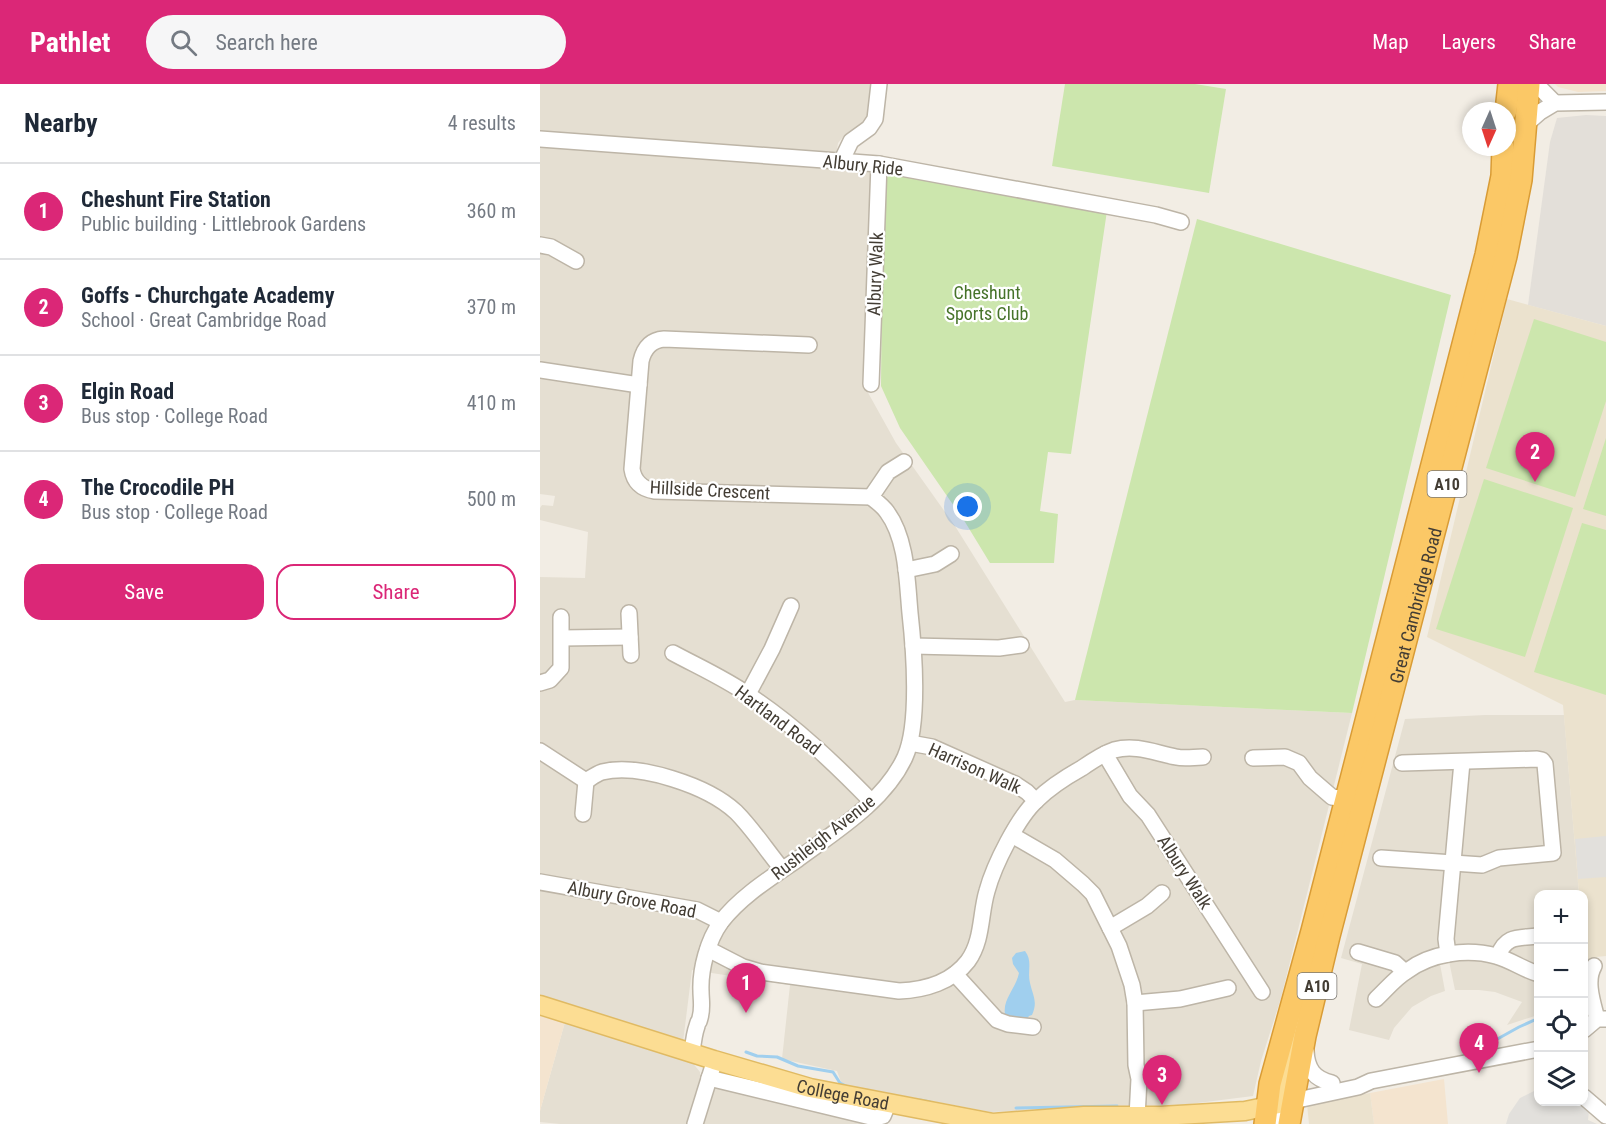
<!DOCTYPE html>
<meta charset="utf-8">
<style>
:root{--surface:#fff;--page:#f6f6f7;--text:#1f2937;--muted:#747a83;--line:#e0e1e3;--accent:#db2777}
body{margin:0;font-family:"Roboto Condensed",sans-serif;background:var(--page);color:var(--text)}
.controls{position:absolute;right:18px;bottom:18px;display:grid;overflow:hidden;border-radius:12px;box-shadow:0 3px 9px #0003}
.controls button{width:54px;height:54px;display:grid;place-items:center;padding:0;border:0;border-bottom:2px solid var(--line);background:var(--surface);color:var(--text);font:30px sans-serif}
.compass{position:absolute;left:922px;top:18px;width:54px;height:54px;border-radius:50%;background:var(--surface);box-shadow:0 3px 9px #0003;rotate:183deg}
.you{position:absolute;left:428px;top:423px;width:21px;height:21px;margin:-15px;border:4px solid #fff;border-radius:50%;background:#1a73e8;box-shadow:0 0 0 9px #1a73e833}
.badge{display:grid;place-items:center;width:39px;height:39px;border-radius:50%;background:var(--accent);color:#fff;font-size:20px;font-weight:700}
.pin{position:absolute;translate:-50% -50px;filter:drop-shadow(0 2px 3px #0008)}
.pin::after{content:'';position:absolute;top:32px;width:21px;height:18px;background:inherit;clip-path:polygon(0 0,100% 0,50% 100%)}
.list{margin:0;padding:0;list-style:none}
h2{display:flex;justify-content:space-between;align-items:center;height:78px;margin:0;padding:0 24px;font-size:26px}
h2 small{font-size:20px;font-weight:400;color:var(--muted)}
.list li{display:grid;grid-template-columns:39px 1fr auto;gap:18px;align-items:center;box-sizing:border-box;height:96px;padding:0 24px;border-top:2px solid var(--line)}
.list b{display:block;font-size:22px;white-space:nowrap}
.list p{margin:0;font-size:20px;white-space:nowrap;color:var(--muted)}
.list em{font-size:20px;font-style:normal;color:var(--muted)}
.actions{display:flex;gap:12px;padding:18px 24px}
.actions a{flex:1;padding:14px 0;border:2px solid var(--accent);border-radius:18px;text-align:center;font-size:21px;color:var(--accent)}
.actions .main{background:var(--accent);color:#fff}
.icon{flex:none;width:33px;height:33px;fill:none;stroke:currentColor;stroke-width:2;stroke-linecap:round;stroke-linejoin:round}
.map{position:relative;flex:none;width:1066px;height:1040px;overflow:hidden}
header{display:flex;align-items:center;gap:36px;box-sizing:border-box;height:84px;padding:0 30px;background:var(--accent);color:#fff}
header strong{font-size:28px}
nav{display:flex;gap:33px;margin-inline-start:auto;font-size:21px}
.search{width:420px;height:54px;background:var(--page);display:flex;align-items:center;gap:15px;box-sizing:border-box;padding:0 21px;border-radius:33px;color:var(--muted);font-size:22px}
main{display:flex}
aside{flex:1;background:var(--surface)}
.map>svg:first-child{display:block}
.residential{fill:#e5dfd2}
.commercial{fill:#f4e4cf}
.industrial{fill:#e3dfd9}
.education{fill:#ebe2ce}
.green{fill:#cce6ad}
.parking{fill:#e2e0dc}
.water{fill:#a0cfee}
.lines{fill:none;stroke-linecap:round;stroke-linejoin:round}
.stream{stroke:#a0cfee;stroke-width:3}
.minor-casing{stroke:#bdb5a7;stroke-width:18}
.major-casing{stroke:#e0ba63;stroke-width:21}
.highway-casing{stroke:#d99c36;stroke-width:24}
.minor{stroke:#fff;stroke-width:15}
.major{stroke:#fcdd93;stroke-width:18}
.highway{stroke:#fbc866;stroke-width:21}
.labels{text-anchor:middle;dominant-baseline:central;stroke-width:4.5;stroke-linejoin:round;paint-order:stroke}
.shield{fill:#fff;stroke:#7b7771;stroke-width:1.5}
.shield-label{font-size:16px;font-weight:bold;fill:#433d34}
.street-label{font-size:18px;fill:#433d34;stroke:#fff}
.park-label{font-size:18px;fill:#467329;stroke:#fff}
</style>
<header>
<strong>Pathlet</strong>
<div class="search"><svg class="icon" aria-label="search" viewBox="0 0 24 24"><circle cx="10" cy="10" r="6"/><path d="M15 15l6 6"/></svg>Search here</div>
<nav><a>Map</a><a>Layers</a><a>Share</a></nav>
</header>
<main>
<aside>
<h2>Nearby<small>4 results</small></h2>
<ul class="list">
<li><span class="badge">1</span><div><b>Cheshunt Fire Station</b><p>Public building · Littlebrook Gardens</p></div><em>360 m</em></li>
<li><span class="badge">2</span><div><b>Goffs - Churchgate Academy</b><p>School · Great Cambridge Road</p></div><em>370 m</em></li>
<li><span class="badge">3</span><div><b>Elgin Road</b><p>Bus stop · College Road</p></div><em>410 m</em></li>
<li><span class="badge">4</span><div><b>The Crocodile PH</b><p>Bus stop · College Road</p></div><em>500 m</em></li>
</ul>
<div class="actions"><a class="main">Save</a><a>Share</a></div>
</aside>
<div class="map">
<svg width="1066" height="1040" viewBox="0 0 1066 1040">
<rect width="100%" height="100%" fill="#f2ede4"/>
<g class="residential">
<path d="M0,0H332L327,34L318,44L303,53L298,59L294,85L330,88L332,90L326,305L356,359L415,442L525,618L535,616L812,629L741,914L721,977L713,1012L634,1022L451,1028L306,1001L301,998L297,987L242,975L250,901L152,886L143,958L0,912V493L45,494L48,448L0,436V424L2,421L13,422L15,412L0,410Z"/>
<path d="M945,631H1024L1039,810H999L998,931L967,941L982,918L955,908L939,906H915L909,877L900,880L905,907L891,912L872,923L854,944L849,956L809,946L822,880L801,874L865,635Z"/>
<path d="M25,938L152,978L160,988V997L256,1023L335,1040H20L0,1038V1027Z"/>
</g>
<g class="commercial">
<path d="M1015,0H1066V7L1038,8L1018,3Z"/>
<path d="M0,930L25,938L0,1027Z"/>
<path d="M904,995L908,1040H834L830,1009Z"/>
</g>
<path class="industrial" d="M1046,31L1066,32V242L988,221L1010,58L1017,34Z"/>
<g class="education">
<path d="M967,215L1066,242V872L1056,873L1046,881L1044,810H1039L1023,621L887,553Z"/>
<path d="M830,1009L834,1040H769L767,1020Z"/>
</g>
<g class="green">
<path d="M525,0H655L686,5L669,109L512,82Z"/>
<path d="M343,87L567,127L531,370L508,368L500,427L518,430L514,479H450L425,438L360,344L341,302Z"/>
<path d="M657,135L911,211L812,629L535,616Z"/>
<path d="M994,235L1066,258V317L1035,413L946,384Z"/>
<path d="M1066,354V432L1043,425Z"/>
<path d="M944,395L1033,424L985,573L896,545Z"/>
<path d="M1042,439L1066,446V611L994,588Z"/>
</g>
<g class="parking">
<path d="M1066,752V793L1038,795L1035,755Z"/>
<path d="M998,1005L999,1018H1039L1049,1027L1048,1036L1057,1040H966L969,1030L980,1014Z"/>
</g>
<path class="water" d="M485,867C493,877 487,888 490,899C493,912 498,918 492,931L489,932L486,936L466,934C460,917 476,905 479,889L473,880L472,874L476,869Z"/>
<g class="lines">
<g class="stream">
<path d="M952,958L979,943L999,934"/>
<path d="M206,968L217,972L237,973L258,982L293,988L300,999L306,1002"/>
<path d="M380,1016L390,1018"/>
<path d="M476,1024L577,1022"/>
</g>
<g class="minor-casing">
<g id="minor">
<path d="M996,0L1015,19"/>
<path d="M984,42L1000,28L1015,19L1066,18"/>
<path d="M0,55L339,80L616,131L641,138"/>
<path d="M301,78L311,57L329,44L335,35L339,0"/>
<path d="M0,161L11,163L36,177"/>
<path d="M269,261L124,255C111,256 104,264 101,277L92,385C94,398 102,405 115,407L331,413"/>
<path d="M0,286L99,301"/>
<path d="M331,300L339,80"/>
<path d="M366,486L395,480L411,470"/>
<path d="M89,529L91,571"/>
<path d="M22,554L90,553"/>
<path d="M373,562L459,564L481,561"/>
<path d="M133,569C159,583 186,595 210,612C255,642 293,678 331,717"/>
<path d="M0,599L10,596L21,584V533"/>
<path d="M208,610L232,565L251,522"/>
<path d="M370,659L392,663L475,700L487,708L496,717"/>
<path d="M0,667L46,697C51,694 56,690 62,688C100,679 168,702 196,728C213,745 227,767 242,785"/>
<path d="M565,670L590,712L608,731L722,908"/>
<path d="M713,674L745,673L759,679L770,694L792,713L805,715"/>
<path d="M43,730L46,697"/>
<path d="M472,751L515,776L543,800L553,810L579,862L592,901L595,919L596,981L599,995L597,1033"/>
<path d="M841,774L942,781L959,774L1013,769L1005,680L1002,676L997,675L862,679"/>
<path d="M0,798L157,826L181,838"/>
<path d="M570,844L607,822L622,809"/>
<path d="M168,865L203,883L220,888L359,907C385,906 412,898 428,877C443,856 440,830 447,807C454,781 478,733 497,716C510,703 526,693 542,684C552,677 562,670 574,666C596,660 615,669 636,673C645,675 654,673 663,673"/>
<path d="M818,868L855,879L865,888"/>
<path d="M908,870L906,855L922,678"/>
<path d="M958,872C966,851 978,854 999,852"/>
<path d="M1054,882C1045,897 1053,919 1057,935"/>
<path d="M415,890L457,936L468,940L493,943"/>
<path d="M836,915C846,906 855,894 867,887C891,869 927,864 956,872C971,876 984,886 999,890"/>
<path d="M595,919L640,915L688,904"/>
<path d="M1044,946L1057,935H1066"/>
<path d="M766,967C767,985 774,995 792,999"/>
<path d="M152,969C153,960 154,950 157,942C159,934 158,942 160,934C163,924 161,916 161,907C160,885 168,856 181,838C201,812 232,793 258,775C296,747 345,717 365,673C380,640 374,565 370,529C367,497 367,455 347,428C343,422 336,417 331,413L348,388L364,378"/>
<path d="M169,994L335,1034L343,1032L348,1020"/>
<path d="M1044,1013L1066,1032"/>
<path d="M753,1017L818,1003L831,997L999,965"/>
<path d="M155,1040L172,985"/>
<path d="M737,1040L738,1019L743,1012"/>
</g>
</g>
<g class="major-casing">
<g id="major">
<path id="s1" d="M0,921L174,976L270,1004L453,1039L544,1032H621L705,1027L753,1017"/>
<path d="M726,1022L734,1018L740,1011L761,926"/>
</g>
</g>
<g class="highway-casing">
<g id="highway">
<path d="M966,27L969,0"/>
<path d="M725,1040L730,1000L772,847L946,171L962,92L963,63"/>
<path id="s2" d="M749,1040L765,952L789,852L966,172L981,96L989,0"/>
</g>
</g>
<use href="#minor" class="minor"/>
<use href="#major" class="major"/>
<use href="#highway" class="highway"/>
</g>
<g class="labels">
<g class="shield">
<rect x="887.5" y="387" width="39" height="26" rx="4.5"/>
<rect x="757.5" y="889" width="39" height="26" rx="4.5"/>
</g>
<g class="shield-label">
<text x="907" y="400">A10</text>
<text x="777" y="902">A10</text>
</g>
<g class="street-label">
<text transform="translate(323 81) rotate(6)">Albury Ride</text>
<text transform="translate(335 190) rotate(-88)">Albury Walk</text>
<text transform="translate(170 406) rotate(3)">Hillside Crescent</text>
<text stroke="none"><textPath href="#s2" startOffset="534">Great Cambridge Road</textPath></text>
<text transform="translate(238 636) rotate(37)">Hartland Road</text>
<text transform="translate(435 684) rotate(24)">Harrison Walk</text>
<text transform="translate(283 753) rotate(-38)">Rushleigh Avenue</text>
<text transform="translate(645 788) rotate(57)">Albury Walk</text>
<text transform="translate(92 815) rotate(11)">Albury Grove Road</text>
<text stroke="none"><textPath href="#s1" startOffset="316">College Road</textPath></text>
</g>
<g class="park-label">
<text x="447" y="208">Cheshunt<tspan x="447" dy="21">Sports Club</tspan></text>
</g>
</g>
</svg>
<div class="controls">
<button>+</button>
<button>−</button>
<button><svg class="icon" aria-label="locate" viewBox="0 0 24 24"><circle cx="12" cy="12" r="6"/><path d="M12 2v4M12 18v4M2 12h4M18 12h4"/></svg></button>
<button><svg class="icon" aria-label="layers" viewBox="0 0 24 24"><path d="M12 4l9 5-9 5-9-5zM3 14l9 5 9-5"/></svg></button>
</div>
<svg class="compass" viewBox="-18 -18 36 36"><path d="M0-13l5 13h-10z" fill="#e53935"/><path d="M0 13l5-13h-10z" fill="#747a83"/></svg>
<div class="you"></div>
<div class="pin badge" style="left:206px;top:929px">1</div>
<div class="pin badge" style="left:995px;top:398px">2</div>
<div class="pin badge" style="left:622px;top:1021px">3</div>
<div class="pin badge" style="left:939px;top:989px">4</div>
</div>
</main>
